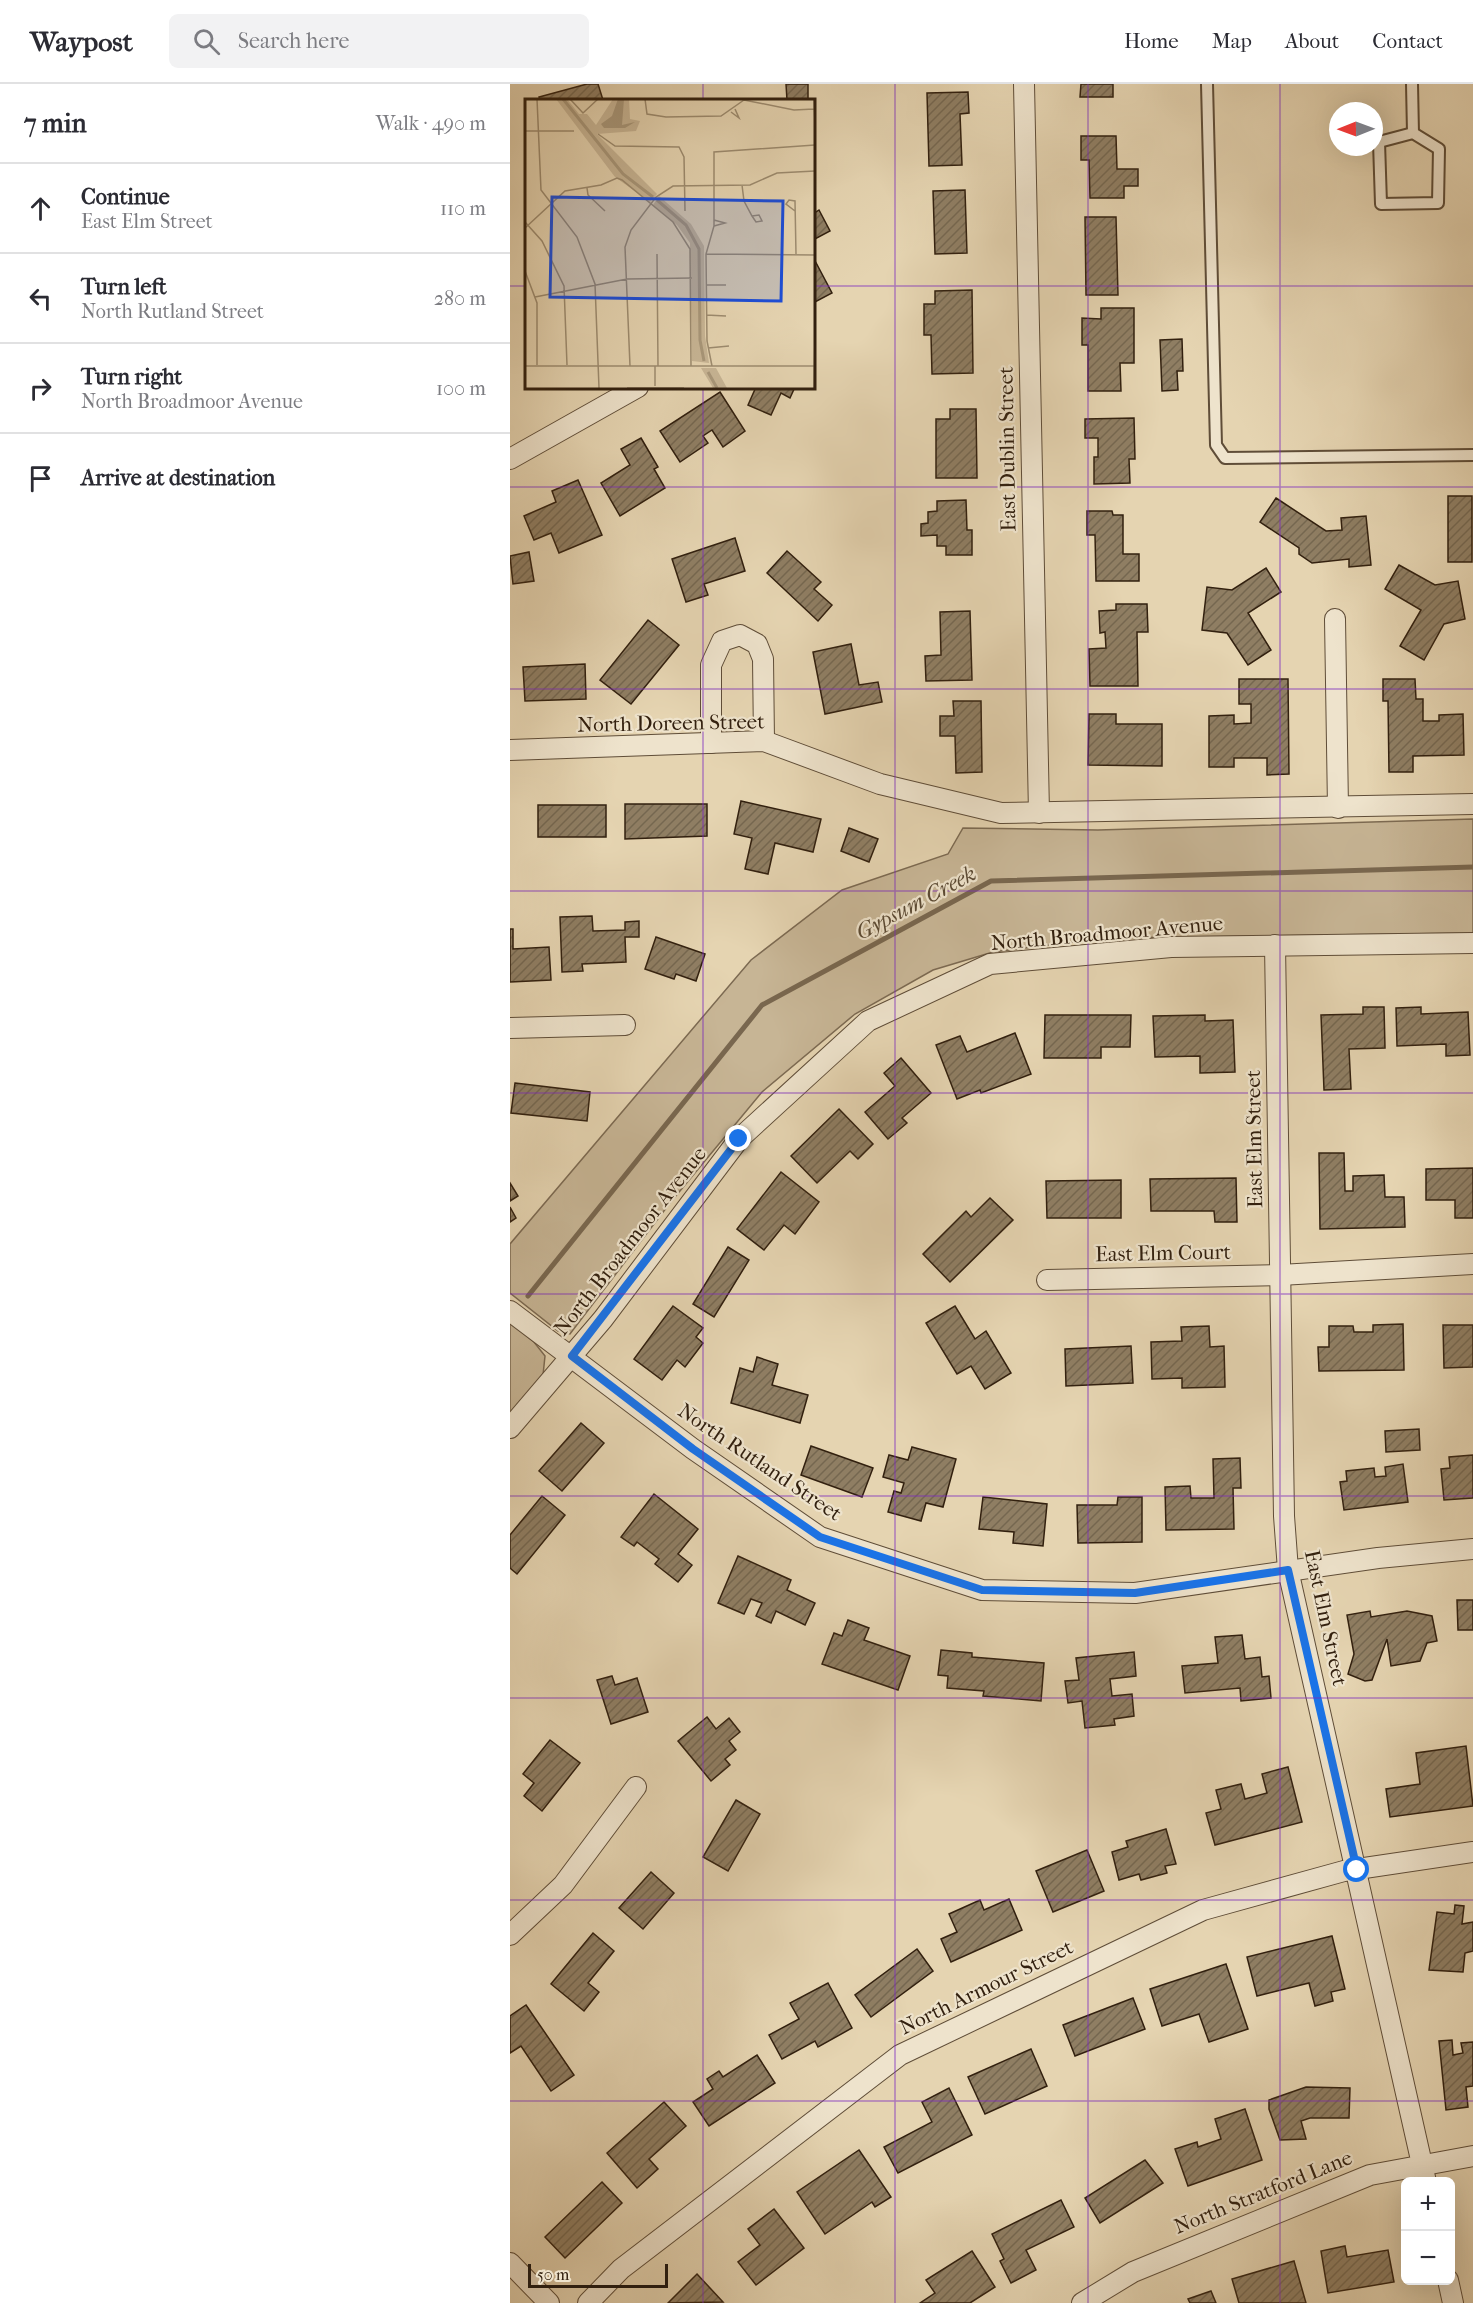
<!DOCTYPE html>
<meta charset="utf-8">
<style>
:root{--surface:#fff;--page:#f2f2f3;--text:#2b2b33;--muted:#7c7c81;--line:#e1e1e2}
body{margin:0;font-family:"IM FELL French Canon",serif;background:var(--page);color:var(--text)}
.controls{position:absolute;right:18px;bottom:18px;display:grid;overflow:hidden;border-radius:9px;box-shadow:0 6px 24px #0002}
.controls button{width:54px;height:54px;display:grid;place-items:center;padding:0;border:0;border-bottom:2px solid var(--line);background:var(--surface);color:var(--text);font:30px sans-serif}
.compass{position:absolute;left:819px;top:18px;width:54px;height:54px;border-radius:50%;background:var(--surface);box-shadow:0 6px 24px #0002;rotate:269deg}
.scale{position:absolute;left:18px;bottom:15px;width:140px;box-sizing:border-box;padding-left:6px;border:3px solid #32200f;border-top:0;font-size:16px;line-height:21px;white-space:nowrap;color:#32200f;-webkit-text-stroke:4px #eee3cc;paint-order:stroke}
.stop{position:absolute;width:18px;height:18px;margin:-14px;border:4px solid #1a73e8;border-radius:50%;background:#fff}
.stop.end{background:#1a73e8;border-color:#fff;box-shadow:0 2px 6px #0008}
.list{margin:0;padding:0;list-style:none}
h2{display:flex;justify-content:space-between;align-items:center;height:78px;margin:0;padding:0 24px;font-size:26px}
h2 small{font-size:20px;font-weight:400;color:var(--muted)}
.list li{display:grid;grid-template-columns:39px 1fr auto;gap:18px;align-items:center;box-sizing:border-box;height:90px;padding:0 24px;border-top:2px solid var(--line)}
.list b{display:block;font-size:22px;white-space:nowrap}
.list p{margin:0;font-size:20px;white-space:nowrap;color:var(--muted)}
.list em{font-size:20px;font-style:normal;color:var(--muted)}
.icon{flex:none;width:33px;height:33px;fill:none;stroke:currentColor;stroke-width:2;stroke-linecap:round;stroke-linejoin:round}
.map{position:relative;flex:none;width:963px;height:2219px;overflow:hidden}
header{display:flex;align-items:center;gap:36px;box-sizing:border-box;height:84px;padding:0 30px;background:var(--surface);border-bottom:2px solid var(--line)}
header strong{font-size:28px}
nav{display:flex;gap:33px;margin-inline-start:auto;font-size:21px}
.search{width:420px;height:54px;background:var(--page);display:flex;align-items:center;gap:15px;box-sizing:border-box;padding:0 21px;border-radius:9px;color:var(--muted);font-size:22px}
main{display:flex}
aside{flex:1;background:var(--surface)}
.map>svg:first-child{display:block}
.green{fill:#c7b595;stroke:#7c6a52;stroke-width:1.5}
.lines{fill:none;stroke-linecap:round;stroke-linejoin:round}
.stream{stroke:#79674f;stroke-width:5}
.building{fill:url(#building-hatch);stroke:#32200f;stroke-width:1.5}
.lane-casing{stroke:#5f4d38;stroke-width:14}
.street-casing{stroke:#5f4d38;stroke-width:22}
.lane{stroke:#eee3cc;stroke-width:10}
.street{stroke:#eee3cc;stroke-width:20}
.route{stroke:#1a73e8;stroke-width:8}
.grid{fill:none;stroke:#7b2cbf;stroke-width:1.5;stroke-opacity:0.55}
.labels{text-anchor:middle;dominant-baseline:central;stroke-width:4.5;stroke-linejoin:round;paint-order:stroke}
.street-label{font-size:21px;fill:#32200f;stroke:#eee3cc}
.water-label{font-size:22px;font-style:italic;fill:#5b4a34;stroke:#eee3cc}
.inset-river{fill:none;stroke:#a8977a;stroke-width:3}
.inset-road{fill:none;stroke:#9d8c70;stroke-width:1.5}
.view{fill:#1d4ed8;fill-opacity:0.15;stroke:#1d4ed8;stroke-width:3}
.inset-edge{fill:none;stroke:#32200f;stroke-width:3}
</style>
<header>
<strong>Waypost</strong>
<div class="search"><svg class="icon" aria-label="search" viewBox="0 0 24 24"><circle cx="10" cy="10" r="6"/><path d="M15 15l6 6"/></svg>Search here</div>
<nav><a>Home</a><a>Map</a><a>About</a><a>Contact</a></nav>
</header>
<main>
<aside>
<h2>7 min<small>Walk · 490 m</small></h2>
<ul class="list">
<li><svg class="icon" aria-label="ahead" viewBox="0 0 24 24"><path d="M12 20V5M6 11l6-6 6 6"/></svg><div><b>Continue</b><p>East Elm Street</p></div><em>110 m</em></li>
<li><svg class="icon" aria-label="left" viewBox="0 0 24 24"><path d="M17 20v-9H6M10 6l-5 5 5 5"/></svg><div><b>Turn left</b><p>North Rutland Street</p></div><em>280 m</em></li>
<li><svg class="icon" aria-label="right" viewBox="0 0 24 24"><path d="M7 20v-9h11M14 6l5 5-5 5"/></svg><div><b>Turn right</b><p>North Broadmoor Avenue</p></div><em>100 m</em></li>
<li><svg class="icon" aria-label="arrive" viewBox="0 0 24 24"><path d="M6 21V4h12l-3 4 3 4H6"/></svg><div><b>Arrive at destination</b></div></li>
</ul>
</aside>
<div class="map">
<svg width="963" height="2219" viewBox="0 0 963 2219">
<defs>
<pattern id="building-hatch" width="6" height="6" patternUnits="userSpaceOnUse" patternTransform="scale(1.5)"><rect width="6" height="6" fill="#8f7e63"/><path d="M-1 1l2-2M0 6l6-6M5 7l2-2" fill="none" stroke="#756750"/></pattern>
</defs>
<rect width="100%" height="100%" fill="#e5d4b1"/>
<filter id="stains"><feTurbulence type="fractalNoise" baseFrequency=".00333" numOctaves="4"/><feColorMatrix values="0 0 0 0 .2 0 0 0 0 .09 0 0 0 0 .02 0 0 0 .5 -.17"/></filter>
<radialGradient id="worn" r=".72"><stop offset=".6" stop-color="#630" stop-opacity="0"/><stop offset="1" stop-color="#630" stop-opacity=".3"/></radialGradient>
<g class="green">
<path d="M963,735V849L595,854L483,868L423,886L345,930L252,1008L160,1119L60,1250L48,1247L0,1209V1160L241,876L332,806L438,770L453,744L588,746Z"/>
<path d="M0,1238L24,1258L35,1272L33,1291L0,1330Z"/>
</g>
<g class="lines">
<path class="stream" d="M18,1212L252,921L481,797L963,783"/>
</g>
<g class="building">
<path d="M77,0H88L93,16H30L29,13Z"/>
<path d="M276,0H298V16H277Z"/>
<path d="M571,0H603V13H570Z"/>
<path d="M458,8L459,29L450,30L452,81L419,82L417,9Z"/>
<path d="M571,52H606L607,85H628V102H614V114H580L579,76H571Z"/>
<path d="M455,106L457,169L425,170L423,107Z"/>
<path d="M309,126L320,147L303,156V130Z"/>
<path d="M575,133H606L608,211H576Z"/>
<path d="M303,173L322,209L303,219Z"/>
<path d="M462,206L463,289L422,290L421,251H414V220H425V207Z"/>
<path d="M591,224H624V279H610L611,307H578V261H572V234L591,235Z"/>
<path d="M672,255L673,287H667L668,306L652,307L650,256Z"/>
<path d="M246,303H285L280,314L271,309L261,331L238,321Z"/>
<path d="M210,308L235,347L213,363L202,346L193,352L198,359L170,378L150,347Z"/>
<path d="M440,325H466L467,394H426V335H440Z"/>
<path d="M624,334L625,375H619L620,399L584,400V373H588V354H575V335Z"/>
<path d="M131,354L148,383L144,385L155,404L110,432L91,399L120,381L111,365Z"/>
<path d="M68,396L92,451L49,469L41,449L24,456L14,432L46,418L42,407Z"/>
<rect x="938" y="412" width="24" height="66"/>
<path d="M766,414L816,447L832,446L831,434L856,432L861,481L839,483V475L802,479L789,470V464L750,438Z"/>
<path d="M456,416L457,446H462V471H436V462H427V451L411,452V440L418,439V428L427,427V417Z"/>
<path d="M577,427H602L603,431H613V470H629V497H586L585,451H577Z"/>
<path d="M225,454L235,487L194,500L198,511L176,518L162,475Z"/>
<path d="M277,467L311,498L304,505L322,521L308,537L257,489Z"/>
<path d="M19,468L24,497L3,500L0,472Z"/>
<path d="M889,481L925,501L948,497L955,535L934,540L914,576L890,562L911,526L875,505Z"/>
<path d="M756,484L771,508L738,529L761,566L738,581L717,549L692,546L697,503L722,506Z"/>
<path d="M606,520H637L638,548H627L628,602H580L579,565L596,564L595,548L590,549L589,527L606,526Z"/>
<path d="M460,527L462,596L416,597L415,572L431,571L430,528Z"/>
<path d="M138,536L169,561L121,620L90,596Z"/>
<path d="M341,560L349,601L368,598L372,618L315,630L303,568Z"/>
<path d="M75,580L76,615L15,617L13,583Z"/>
<path d="M729,595H778L779,690L757,691V674H724V683H699V632L724,631V640L741,639V620H729Z"/>
<path d="M873,595H905L906,615H913V637H929V631L953,630L954,671L903,672V688H879L878,617H873Z"/>
<path d="M443,617H471L472,688L446,689L445,652H430V632H444Z"/>
<path d="M579,630H606V640H652V682L578,681Z"/>
<path d="M231,717L311,735L303,768L265,759L258,790L235,785L242,754L224,750Z"/>
<path d="M115,720H197V752L115,755Z"/>
<rect x="28" y="721" width="68" height="32"/>
<path d="M339,744L368,755L359,778L331,767Z"/>
<path d="M82,832L83,847L115,846V838L129,837V853H115L116,878L72,880L73,887L52,888L50,833Z"/>
<path d="M0,845H3V865L39,863L41,896L0,898Z"/>
<path d="M146,853L195,870L186,897L166,890L164,895L135,885Z"/>
<path d="M853,923H874L875,964L839,965L841,1005L814,1006L811,931L853,930Z"/>
<path d="M911,923V930L958,928L960,971L936,972V960L887,962L886,924Z"/>
<path d="M535,931H621L620,963H591V974H534Z"/>
<path d="M695,931V937L723,936L725,988L690,989V972L645,973L643,932Z"/>
<path d="M505,949L521,990L471,1009L470,1006L447,1015L426,961L450,952L457,968Z"/>
<path d="M391,974L421,1009L392,1034L397,1039L378,1055L355,1028L385,1002L374,989Z"/>
<path d="M5,999L80,1008L77,1037L1,1029Z"/>
<path d="M329,1025L363,1060L348,1075L340,1067L307,1099L281,1072Z"/>
<path d="M809,1069H834L835,1107H843V1092L874,1091L875,1113H894L895,1143L810,1145Z"/>
<path d="M963,1084V1134H945V1116H916V1085Z"/>
<path d="M271,1088L309,1118L285,1150L274,1141L254,1166L227,1145Z"/>
<path d="M726,1094L727,1138H705L704,1127H641L640,1095Z"/>
<path d="M611,1096V1134H537L536,1097Z"/>
<path d="M0,1099L8,1112L0,1117Z"/>
<path d="M480,1114L503,1136L440,1198L413,1170L456,1127L461,1133Z"/>
<path d="M0,1123L6,1134L0,1138Z"/>
<path d="M218,1163L239,1176L204,1233L183,1220Z"/>
<path d="M163,1222L193,1244L186,1253L193,1259L175,1283L167,1276L152,1296L124,1275Z"/>
<path d="M445,1222L465,1255L476,1247L501,1289L475,1305L461,1282L447,1290L416,1239Z"/>
<path d="M893,1240L894,1286L809,1287L808,1263H819V1242H843L844,1248H863V1241Z"/>
<path d="M933,1241H963V1283L934,1284Z"/>
<path d="M699,1242L700,1263L714,1262L715,1303L672,1304V1294L642,1295L641,1258L672,1257L671,1243Z"/>
<path d="M621,1262L623,1299L556,1302L555,1265Z"/>
<path d="M247,1273L268,1280L262,1301L298,1311L290,1339L221,1319L230,1284L243,1288Z"/>
<path d="M71,1339L94,1359L52,1407L29,1387Z"/>
<path d="M909,1345L910,1366L876,1368L875,1347Z"/>
<path d="M301,1362L363,1384L352,1413L291,1391Z"/>
<path d="M402,1363L446,1375L433,1423L416,1419L411,1437L378,1428L384,1407L391,1409L394,1399L373,1393L379,1371L398,1376Z"/>
<path d="M963,1371V1414L934,1416L931,1385L940,1384L939,1373Z"/>
<path d="M730,1374L731,1404H723L724,1445L656,1446L655,1403L680,1402L681,1414H704L703,1375Z"/>
<path d="M893,1380L898,1418L834,1426L830,1398L837,1397L836,1387L864,1384L865,1393L876,1392L875,1383Z"/>
<path d="M144,1410L188,1445L168,1470L182,1481L168,1498L145,1480L149,1475L127,1458L124,1462L111,1453Z"/>
<path d="M32,1412L55,1431L7,1490L0,1484V1451Z"/>
<path d="M473,1413L537,1420L533,1462L503,1459L504,1448L469,1445Z"/>
<path d="M608,1413H632V1458L568,1459L567,1421H607Z"/>
<path d="M228,1472L281,1496L277,1506L305,1519L295,1541L266,1527L261,1539L246,1532L252,1519L241,1515L234,1530L208,1519Z"/>
<path d="M947,1516H963V1546H948Z"/>
<path d="M860,1527L861,1533L897,1527L922,1532L927,1557L917,1559L910,1577L881,1582L877,1555L862,1596L855,1597L838,1590L844,1570L837,1531Z"/>
<path d="M338,1536L359,1544L354,1556L400,1572L388,1606L312,1580L324,1549L332,1552Z"/>
<path d="M732,1551L735,1575L750,1573L752,1593L759,1592L761,1614L731,1617L730,1604L675,1609L672,1582L708,1579L705,1553Z"/>
<path d="M431,1566L462,1569V1573L534,1579L531,1617L473,1612L474,1607L437,1604L438,1592L428,1591Z"/>
<path d="M624,1568L626,1592L600,1595L602,1612L622,1610L624,1632L604,1635L605,1641L575,1644L572,1617L558,1619L555,1597L569,1596L566,1574Z"/>
<path d="M102,1592L105,1601L127,1594L138,1628L101,1640L87,1596Z"/>
<path d="M197,1633L206,1645L219,1634L230,1648L219,1657L226,1666L215,1675L220,1681L201,1697L168,1657Z"/>
<path d="M40,1656L70,1679L32,1727L14,1712L24,1699L13,1690Z"/>
<path d="M956,1662L963,1722L880,1733L876,1705L910,1700L906,1669Z"/>
<path d="M778,1683L792,1738L705,1761L696,1729L711,1725L706,1706L731,1700L735,1715L757,1709L752,1690Z"/>
<path d="M226,1716L250,1730L218,1787L193,1773Z"/>
<path d="M656,1745L666,1780L655,1782L657,1789L631,1796L629,1790L609,1796L602,1768L618,1763L616,1757Z"/>
<path d="M577,1766L594,1807L543,1828L526,1787Z"/>
<path d="M141,1788L164,1809L133,1845L109,1824Z"/>
<path d="M499,1815L512,1846L441,1878L431,1855L447,1848L439,1830L470,1816L474,1826Z"/>
<path d="M945,1821L954,1822L952,1840L963,1838V1867L955,1869L953,1888L919,1886L927,1828L944,1830Z"/>
<path d="M83,1849L104,1867L78,1899L89,1908L74,1927L41,1900Z"/>
<path d="M822,1852L835,1905L821,1908L823,1917L805,1922L799,1899L747,1912L737,1873Z"/>
<path d="M407,1865L423,1887L361,1933L345,1911Z"/>
<path d="M716,1880L738,1945L699,1958L689,1930L652,1942L640,1905Z"/>
<path d="M318,1899L342,1944L308,1963L305,1957L272,1975L259,1951L289,1935L280,1919Z"/>
<path d="M623,1914L635,1945L565,1972L553,1941Z"/>
<path d="M16,1921L64,1991L41,2007L11,1962L0,1969V1932Z"/>
<path d="M942,1956L943,1971L953,1969L951,1959L963,1958V2002L956,2003L958,2023L936,2026L929,1957Z"/>
<path d="M521,1965L537,2002L475,2030L458,1993Z"/>
<path d="M247,1971L265,1999L199,2042L183,2018L203,2005L197,1995L209,1987L213,1993Z"/>
<path d="M796,2003L840,2004L839,2034H800L791,2037L796,2055L770,2056L759,2025V2016Z"/>
<path d="M439,2004L462,2051L388,2089L374,2063L422,2038L412,2018Z"/>
<path d="M154,2018L176,2042L139,2075L148,2085L127,2104L97,2069Z"/>
<path d="M735,2025L752,2076L678,2102L665,2065L687,2058L688,2063L711,2055L705,2035Z"/>
<path d="M349,2066L381,2113L365,2123L362,2118L315,2150L287,2108Z"/>
<path d="M635,2076L653,2099L590,2139L575,2114Z"/>
<path d="M92,2098L112,2119L55,2174L35,2153Z"/>
<path d="M551,2116L564,2143L516,2166L526,2186L501,2199L490,2177L494,2175L482,2150Z"/>
<path d="M264,2125L294,2164L246,2201L228,2178L250,2161L238,2145Z"/>
<path d="M835,2162L837,2173L878,2166L884,2198L818,2209L811,2167Z"/>
<path d="M462,2167L485,2203L460,2219H410L425,2209L416,2196Z"/>
<path d="M784,2177L796,2219H729L722,2195Z"/>
<path d="M187,2190L213,2218L158,2219Z"/>
<path d="M701,2207L706,2219H680L678,2215Z"/>
</g>
<g class="lines">
<g class="lane-casing">
<g id="lane">
<path d="M697,0L706,361L715,374L963,371"/>
<path d="M902,0L903,49"/>
<path d="M903,49L929,65L928,119L871,120L869,58Z"/>
</g>
</g>
<g class="street-casing">
<g id="street">
<path d="M514,0L529,729"/>
<path d="M0,375L128,303"/>
<path d="M825,535L828,724"/>
<path d="M201,659V581L212,557L230,551L247,560L253,575L254,657"/>
<path d="M0,666L254,657L370,700L491,729L963,720"/>
<path d="M765,861L774,1432L778,1486L916,2098"/>
<path d="M0,944L115,941"/>
<path d="M537,1196L770,1191L963,1180"/>
<path d="M0,1227L183,1365L310,1453L472,1506L625,1509L868,1474L963,1465"/>
<path d="M0,1344L93,1235L229,1055L358,937L480,880L661,863L963,859"/>
<path d="M0,1851L53,1801L126,1703"/>
<path d="M0,2179L39,2219"/>
<path d="M938,2196L943,2219"/>
<path d="M78,2219L111,2185L390,1971L693,1826L834,1787L963,1768"/>
<path d="M572,2219L623,2188L860,2091L963,2072"/>
</g>
</g>
<use href="#lane" class="lane"/>
<use href="#street" class="street"/>
</g>
<g class="lines">
<path class="route" d="M229,1055L62,1272L183,1365L310,1453L472,1506L625,1509L778,1486L847,1786"/>
</g>
<path class="grid" d="M193,0V16M385,0V2219M578,0V2219M770,0V2219M0,202H16M303,202H963M193,303V2219M0,403H963M0,605H963M0,807H963M0,1009H963M0,1210H963M0,1412H963M0,1614H963M0,1816H963M0,2017H963"/>
<g class="labels">
<g class="street-label">
<text transform="translate(497 365) rotate(-91)">East Dublin Street</text>
<text transform="translate(161 639) rotate(-1)">North Doreen Street</text>
<text transform="translate(597 849) rotate(-5)">North Broadmoor Avenue</text>
<text transform="translate(744 1055) rotate(-91)">East Elm Street</text>
<text transform="translate(120 1157) rotate(-52)">North Broadmoor Avenue</text>
<text transform="translate(653 1169) rotate(-1)">East Elm Court</text>
<text transform="translate(250 1378) rotate(34)">North Rutland Street</text>
<text transform="translate(816 1534) rotate(78)">East Elm Street</text>
<text transform="translate(476 1903) rotate(-26)">North Armour Street</text>
<text transform="translate(753 2108) rotate(-22)">North Stratford Lane</text>
</g>
<g class="water-label">
<text transform="translate(406 819) rotate(-28)">Gypsum Creek</text>
</g>
</g>
<g transform="translate(15 15)">
<rect width="290" height="290" fill="#e5d4b1"/>
<path d="M31,0H42L54,15H62L71,26L88,0H104L105,20L115,22L111,32L72,35L132,95L125,103L90,78ZM134,97L166,125L179,147L180,237L184,264L167,262L165,144L152,126L128,106ZM176,269H191L202,289H188Z" fill="#c7b595"/>
<path d="M93,0H99L97,26L110,23L100,29H79L76,25L87,17Z" fill="#a8977a"/>
<path class="inset-river" d="M38,0L98,75L128,98M132,101L161,126L174,150L175,241L179,262M183,273L192,289"/>
<path class="inset-road" d="M12,0L16,91L52,138L70,185L74,289M45,0L58,14L73,0M120,0L122,15L141,18L196,17L219,1M289,0L290,25M219,1L269,11L289,10M206,13L214,19L210,10M0,32H49M73,35L90,47L154,48L159,58L160,112M217,86L219,102L227,117L231,123L237,122L234,116L227,117M62,89L63,96L80,112M270,112L261,105L264,101L270,102L271,155M189,121L200,124L189,127M0,123L17,142L39,187L42,266M0,129L40,92L76,86L92,79L97,81L148,123L165,150L166,267M132,155L133,267M181,155L290,156M0,172L12,204V266M181,186H201M10,198L102,180L167,179M181,216L201,217M183,249L204,247M0,267H290M105,267L100,148L106,131L131,98L148,87L225,86L252,74L290,72M130,267V287M187,267L182,242L181,155L189,127V53L290,46M102,289H159M289,289L290,235"/>
<path class="view" d="M27,98L258,102L256,202L25,198Z"/>
<rect width="290" height="290" class="inset-edge"/>
</g>
<rect width="100%" height="100%" filter="url(#stains)"/>
<rect width="100%" height="100%" fill="url(#worn)"/>
</svg>
<div class="controls">
<button>+</button>
<button>−</button>
</div>
<svg class="compass" viewBox="-18 -18 36 36"><path d="M0-13l5 13h-10z" fill="#e53935"/><path d="M0 13l5-13h-10z" fill="#7c7c81"/></svg>
<div class="scale">50 m</div>
<div class="stop" style="left:847px;top:1786px"></div>
<div class="stop end" style="left:229px;top:1055px"></div>
</div>
</main>
